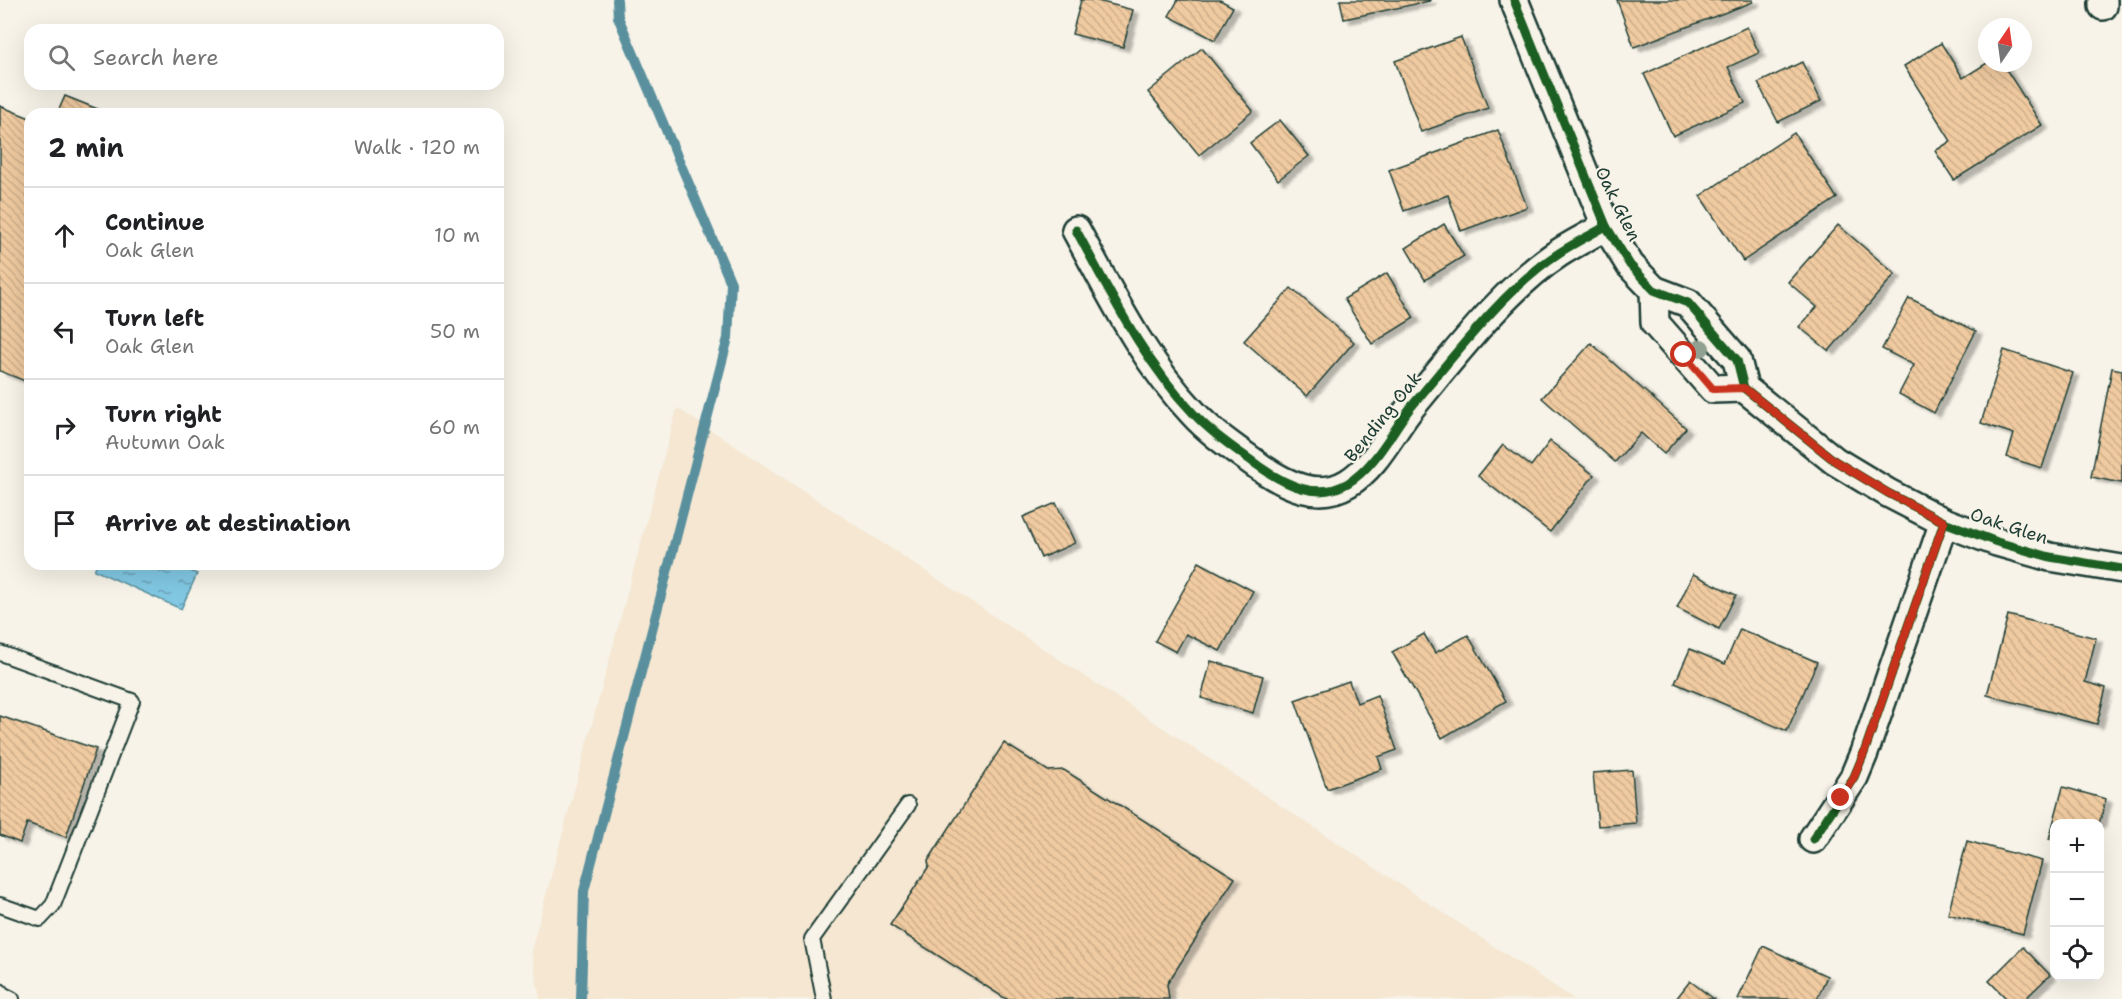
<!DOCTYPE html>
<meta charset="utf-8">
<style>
:root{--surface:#fff;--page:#f6f6f6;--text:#202124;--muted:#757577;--line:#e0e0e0}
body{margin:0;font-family:"Shantell Sans",sans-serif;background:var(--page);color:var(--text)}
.controls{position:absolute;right:18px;bottom:18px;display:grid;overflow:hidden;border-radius:12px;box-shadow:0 6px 24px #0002}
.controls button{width:54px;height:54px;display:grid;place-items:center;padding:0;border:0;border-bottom:2px solid var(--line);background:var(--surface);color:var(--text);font:30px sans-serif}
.compass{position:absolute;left:1978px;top:18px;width:54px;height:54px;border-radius:50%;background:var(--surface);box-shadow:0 6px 24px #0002;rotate:13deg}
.stop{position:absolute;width:18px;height:18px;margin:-14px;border:4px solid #c8321e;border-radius:50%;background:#fff}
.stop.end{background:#c8321e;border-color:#fff;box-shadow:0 2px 6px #0008}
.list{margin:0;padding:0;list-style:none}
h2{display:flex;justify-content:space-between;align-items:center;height:78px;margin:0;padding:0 24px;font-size:26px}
h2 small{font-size:20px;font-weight:400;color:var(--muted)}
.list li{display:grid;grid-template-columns:39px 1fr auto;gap:18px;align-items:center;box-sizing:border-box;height:96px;padding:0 24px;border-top:2px solid var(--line)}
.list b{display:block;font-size:22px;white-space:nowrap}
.list p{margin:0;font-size:20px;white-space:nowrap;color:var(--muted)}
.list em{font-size:20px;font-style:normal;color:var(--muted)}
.icon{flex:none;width:33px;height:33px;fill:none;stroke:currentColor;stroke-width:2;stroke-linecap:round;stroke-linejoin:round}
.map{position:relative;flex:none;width:2122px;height:999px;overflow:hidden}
.search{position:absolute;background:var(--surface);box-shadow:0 6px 24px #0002;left:24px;top:24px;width:480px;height:66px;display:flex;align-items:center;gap:15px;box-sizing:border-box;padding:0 21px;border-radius:18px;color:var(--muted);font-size:22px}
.panel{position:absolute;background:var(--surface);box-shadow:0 6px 24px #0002;left:24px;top:108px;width:480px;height:462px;border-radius:18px}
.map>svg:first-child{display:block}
.built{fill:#f5e7d2}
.water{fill:url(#water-ripples);stroke:#5a909d;stroke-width:1.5}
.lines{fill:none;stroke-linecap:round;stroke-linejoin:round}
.stream{stroke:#5a909d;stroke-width:10}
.building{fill:url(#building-back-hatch);stroke:#1f3d34;stroke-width:1.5;filter:url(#shadow)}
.service-casing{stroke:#1f3d34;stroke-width:18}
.minor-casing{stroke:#1f3d34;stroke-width:32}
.service{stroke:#f7f3e8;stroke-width:14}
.minor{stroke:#f7f3e8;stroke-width:27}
.cycleway-casing{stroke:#f7f3e8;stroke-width:13}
.cycleway{stroke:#1b5e20;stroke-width:9}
.tree{fill:#91a191}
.route{stroke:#c8321e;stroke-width:8}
.labels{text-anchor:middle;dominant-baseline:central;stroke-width:4.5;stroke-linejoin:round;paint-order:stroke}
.street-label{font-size:18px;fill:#1f3d34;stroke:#f7f3e8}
</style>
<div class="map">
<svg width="2122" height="999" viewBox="0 0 2122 999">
<defs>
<pattern id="water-ripples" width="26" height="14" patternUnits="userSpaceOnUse" patternTransform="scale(1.5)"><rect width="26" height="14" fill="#82c8e3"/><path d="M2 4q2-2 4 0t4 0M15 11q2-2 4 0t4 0" fill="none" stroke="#6aa4b9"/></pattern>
<pattern id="building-back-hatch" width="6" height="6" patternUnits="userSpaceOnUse" patternTransform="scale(1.5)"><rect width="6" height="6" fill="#f0caa0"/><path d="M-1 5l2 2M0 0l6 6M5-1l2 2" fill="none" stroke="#cdae8a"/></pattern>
<filter id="shadow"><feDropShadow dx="6" dy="4" stdDeviation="1.5" flood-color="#0004"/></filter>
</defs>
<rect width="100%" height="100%" fill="#f7f3e8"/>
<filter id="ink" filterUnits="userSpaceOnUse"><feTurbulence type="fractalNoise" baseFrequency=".0167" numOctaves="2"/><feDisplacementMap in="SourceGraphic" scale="12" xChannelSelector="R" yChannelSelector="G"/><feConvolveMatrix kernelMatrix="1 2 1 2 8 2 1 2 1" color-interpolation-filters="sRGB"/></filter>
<g filter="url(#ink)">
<path class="built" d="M677,408L901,555L1574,999H540L531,951Z"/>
<path class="water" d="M97,564H176L197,574L181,609L94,570Z"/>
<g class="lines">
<path class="stream" d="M581,999L584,891L728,338L731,283L618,17L617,0"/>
</g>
<g class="building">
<path d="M1081,0H1094L1133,10L1123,47L1072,34Z"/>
<path d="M1178,0H1220L1233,7L1215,40L1169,16Z"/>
<path d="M1340,0H1430V1L1344,19Z"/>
<path d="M1617,0H1753V2L1634,47Z"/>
<path d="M1747,27L1759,53L1728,67L1745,103L1673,136L1644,74Z"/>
<path d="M1461,37L1488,108L1421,132L1395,61Z"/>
<path d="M1941,43L1963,78L1987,63H2002L2042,125L1954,180L1935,151L1951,141L1904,66Z"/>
<path d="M1202,48L1253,111L1199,155L1148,92Z"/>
<path d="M1802,62L1821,101L1778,122L1758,83Z"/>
<path d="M65,96L110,114H57Z"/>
<path d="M0,106L30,118V383L0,371Z"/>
<path d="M1280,120L1309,156L1278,180L1250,143Z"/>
<path d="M1498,130L1527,207L1461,231L1448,195L1404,211L1389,170Z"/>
<path d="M1794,133L1837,198L1743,261L1700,196Z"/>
<path d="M1444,224L1464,256L1425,280L1406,248Z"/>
<path d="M1838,225L1895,274L1829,351L1799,327L1817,307L1788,282Z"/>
<path d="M1387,273L1414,318L1372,344L1344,299Z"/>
<path d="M1291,288L1354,342L1307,396L1244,341Z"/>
<path d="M1909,298L1976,331L1934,413L1899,394L1914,365L1882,349Z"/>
<path d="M1591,343L1686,428L1664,454L1641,433L1615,462L1542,398Z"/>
<path d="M2004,350L2073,373L2042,468L2007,457L2014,434L1981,423Z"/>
<path d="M2112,368L2122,370V483L2091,477Z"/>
<path d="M1550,441L1594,475L1550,532L1478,476L1503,445L1531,466Z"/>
<path d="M1056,503L1075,543L1041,558L1023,517Z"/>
<path d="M1199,562L1253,591L1220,651L1186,634L1176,652L1155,641Z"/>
<path d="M1693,574L1736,595L1719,629L1677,608Z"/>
<path d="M2008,615L2096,638L2085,682L2106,688L2097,724L1987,695Z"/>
<path d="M1740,629L1817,662L1787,731L1675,683L1690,649L1725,664Z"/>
<path d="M1424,634L1435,653L1468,635L1506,701L1442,738L1392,652Z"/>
<path d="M1211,661L1263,676L1253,713L1201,698Z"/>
<path d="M1349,681L1357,703L1377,695L1397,750L1378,757L1382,769L1327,789L1295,700Z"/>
<path d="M0,716L96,749L66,837L27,823L20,843L0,835Z"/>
<path d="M1004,743L1048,771L1064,770L1235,878L1167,984L1169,999H1006L890,925L929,866L928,861Z"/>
<path d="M1632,770L1636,823L1598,826L1593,773Z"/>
<path d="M2063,787L2106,799L2099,824H2054V840L2049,839Z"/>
<path d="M1967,841L2042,861L2023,934L1948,914Z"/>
<path d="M1763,946L1827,976L1817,999H1738Z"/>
<path d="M2023,947L2050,975L2025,999H2007L1989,981Z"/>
<path d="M1690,981L1714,999H1676Z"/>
</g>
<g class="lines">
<g class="service-casing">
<g id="service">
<path d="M0,653L132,701L53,905L40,919L0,905"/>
<path d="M0,991L2,994L12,999"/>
<path d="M824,999L812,939L908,805"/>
</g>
</g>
<g class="minor-casing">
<g id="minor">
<path d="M1514,0L1606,226L1630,265L1654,290L1688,303L1737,360L1744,388L1835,461L1888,493L1944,522L1997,542L2050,557L2122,569"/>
<path d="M2103,6V0"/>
<path d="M1076,230C1111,294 1142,359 1193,413C1212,434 1237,450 1260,467C1286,485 1318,501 1348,483C1376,466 1391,432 1411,407C1453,357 1505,288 1559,253C1574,243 1591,235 1606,226"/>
<path d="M1654,290L1655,323L1713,389L1744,388"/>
<path d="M1813,839L1854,777L1864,753L1944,522"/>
</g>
</g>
<use href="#service" class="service"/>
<use href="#minor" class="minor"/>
<g class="cycleway-casing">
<g id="cycleway">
<path d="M1514,0L1606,226L1630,265L1654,290L1688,303L1737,360L1744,388L1835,461L1888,493L1944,522L1997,542L2050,557L2122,569"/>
<path d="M1076,230C1111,294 1142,359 1193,413C1212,434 1237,450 1260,467C1286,485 1318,501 1348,483C1376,466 1391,432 1411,407C1453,357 1505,288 1559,253C1574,243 1591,235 1606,226"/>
<path d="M1813,839L1854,777L1864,753L1944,522"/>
</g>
</g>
<use href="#cycleway" class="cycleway"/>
</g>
<circle class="tree" cx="1701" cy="348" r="9"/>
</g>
<g class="lines" filter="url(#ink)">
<path class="route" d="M1684,355L1713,389L1744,388L1835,461L1888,493L1944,522L1864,753L1854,777L1841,798"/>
</g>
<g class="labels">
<g class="street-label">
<text transform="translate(1618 204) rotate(64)">Oak Glen</text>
<text transform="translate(1383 417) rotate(-51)">Bending Oak</text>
<text transform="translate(2009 526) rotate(18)">Oak Glen</text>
</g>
</g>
</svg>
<div class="controls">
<button>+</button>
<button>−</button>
<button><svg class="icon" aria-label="locate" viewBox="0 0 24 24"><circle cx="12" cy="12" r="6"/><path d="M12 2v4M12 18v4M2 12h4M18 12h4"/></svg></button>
</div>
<svg class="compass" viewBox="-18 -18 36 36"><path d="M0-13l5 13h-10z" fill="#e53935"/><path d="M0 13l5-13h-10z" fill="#757577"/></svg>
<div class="stop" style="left:1684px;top:355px"></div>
<div class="stop end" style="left:1841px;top:798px"></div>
<div class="search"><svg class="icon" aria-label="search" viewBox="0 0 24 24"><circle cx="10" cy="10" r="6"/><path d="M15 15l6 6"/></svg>Search here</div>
<section class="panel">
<h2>2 min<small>Walk · 120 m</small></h2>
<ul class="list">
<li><svg class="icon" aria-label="ahead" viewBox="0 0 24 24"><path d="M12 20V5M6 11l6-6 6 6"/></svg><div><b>Continue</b><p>Oak Glen</p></div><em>10 m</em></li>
<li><svg class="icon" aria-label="left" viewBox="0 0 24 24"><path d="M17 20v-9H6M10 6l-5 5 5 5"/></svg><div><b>Turn left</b><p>Oak Glen</p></div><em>50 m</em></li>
<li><svg class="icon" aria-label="right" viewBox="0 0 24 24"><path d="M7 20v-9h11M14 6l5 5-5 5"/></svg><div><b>Turn right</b><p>Autumn Oak</p></div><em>60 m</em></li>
<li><svg class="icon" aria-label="arrive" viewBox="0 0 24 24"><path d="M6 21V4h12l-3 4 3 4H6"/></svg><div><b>Arrive at destination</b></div></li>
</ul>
</section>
</div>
